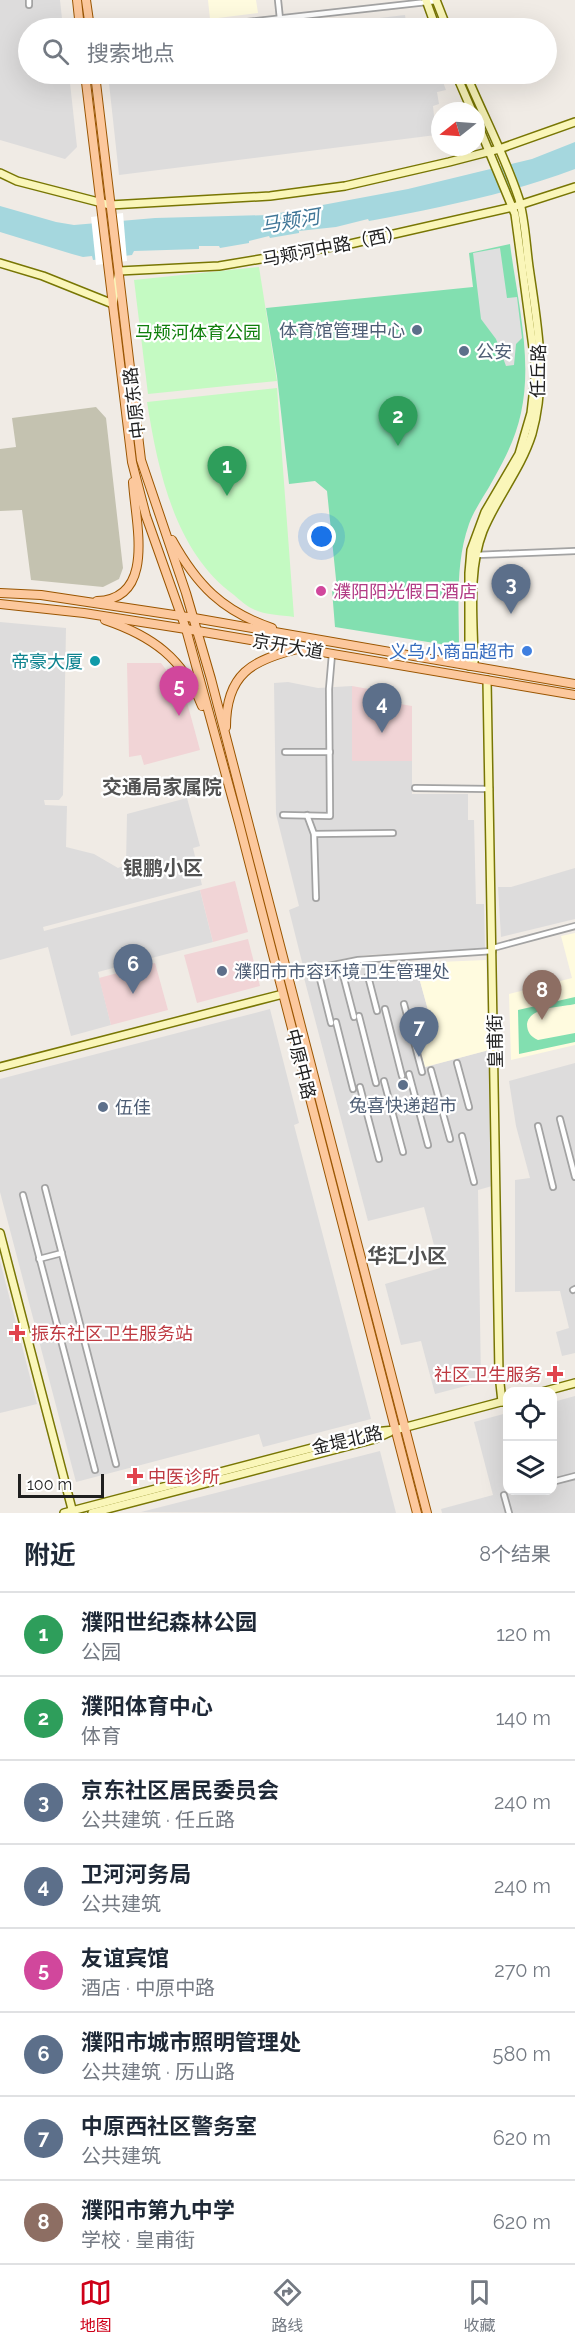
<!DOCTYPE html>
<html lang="zh">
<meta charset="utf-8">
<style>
:root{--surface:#fff;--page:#f6f6f7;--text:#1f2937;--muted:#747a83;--line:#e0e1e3;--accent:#ce0018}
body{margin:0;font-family:Raleway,"Noto Sans SC",sans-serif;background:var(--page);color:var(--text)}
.controls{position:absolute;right:18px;bottom:18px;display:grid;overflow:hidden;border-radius:12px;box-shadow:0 6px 24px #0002}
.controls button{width:54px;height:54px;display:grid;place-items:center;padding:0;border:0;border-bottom:2px solid var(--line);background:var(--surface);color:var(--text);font:30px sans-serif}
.compass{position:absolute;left:431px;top:102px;width:54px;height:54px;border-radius:50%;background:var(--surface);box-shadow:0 6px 24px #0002;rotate:253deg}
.scale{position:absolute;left:18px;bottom:15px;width:86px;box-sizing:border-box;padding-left:6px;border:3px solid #1f1f1f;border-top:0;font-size:16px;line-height:21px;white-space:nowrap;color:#1f1f1f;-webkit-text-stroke:4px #fff;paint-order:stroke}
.you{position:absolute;left:322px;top:537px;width:21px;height:21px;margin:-15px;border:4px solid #fff;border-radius:50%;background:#1a73e8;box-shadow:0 0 0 9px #1a73e833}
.badge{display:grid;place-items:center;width:39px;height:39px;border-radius:50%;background:var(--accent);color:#fff;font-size:20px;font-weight:700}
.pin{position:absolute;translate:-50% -50px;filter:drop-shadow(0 2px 3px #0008)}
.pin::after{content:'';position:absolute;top:32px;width:21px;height:18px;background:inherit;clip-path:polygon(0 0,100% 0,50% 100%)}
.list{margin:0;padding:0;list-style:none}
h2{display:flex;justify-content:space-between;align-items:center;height:78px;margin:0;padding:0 24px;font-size:26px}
h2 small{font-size:20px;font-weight:400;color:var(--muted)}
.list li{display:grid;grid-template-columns:39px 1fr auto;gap:18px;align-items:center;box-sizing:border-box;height:84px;padding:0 24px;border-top:2px solid var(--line)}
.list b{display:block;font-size:22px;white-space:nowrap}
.list p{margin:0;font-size:20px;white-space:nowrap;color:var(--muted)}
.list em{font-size:20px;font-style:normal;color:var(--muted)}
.icon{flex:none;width:33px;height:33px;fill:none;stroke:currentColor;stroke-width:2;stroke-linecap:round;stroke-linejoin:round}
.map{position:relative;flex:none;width:575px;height:1513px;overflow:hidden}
.search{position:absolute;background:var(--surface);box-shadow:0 6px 24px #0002;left:18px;right:18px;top:18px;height:66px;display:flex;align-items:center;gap:15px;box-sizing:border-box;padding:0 21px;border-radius:33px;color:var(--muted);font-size:22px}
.sheet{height:750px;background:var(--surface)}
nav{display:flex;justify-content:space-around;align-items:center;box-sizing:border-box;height:84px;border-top:2px solid var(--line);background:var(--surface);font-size:16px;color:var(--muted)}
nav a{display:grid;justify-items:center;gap:3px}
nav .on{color:var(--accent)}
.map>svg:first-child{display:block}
.residential{fill:#dddcdc}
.commercial{fill:#f1d4d6}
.education{fill:#fffbdf}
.construction{fill:#c4c2b0}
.park{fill:#c4fac2}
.pitch{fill:#82dfb0}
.parking{fill:#dfdfdf}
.water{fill:#a5d7de}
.pier{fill:#fff}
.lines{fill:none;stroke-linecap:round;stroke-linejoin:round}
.street-casing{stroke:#a3a3a3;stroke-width:8}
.secondary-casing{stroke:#787604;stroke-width:10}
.primary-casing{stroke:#9a5500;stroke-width:10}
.street{stroke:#fff;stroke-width:4.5}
.secondary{stroke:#faf6b9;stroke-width:7}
.primary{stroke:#fcc89d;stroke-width:8}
.service-dot{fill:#5c6f8a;stroke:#fff;stroke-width:2}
.hotel-dot{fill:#d1479c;stroke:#fff;stroke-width:2}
.shop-dot{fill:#3f7fe0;stroke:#fff;stroke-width:2}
.culture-dot{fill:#0f9aa8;stroke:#fff;stroke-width:2}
.health-dot{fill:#e0444e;stroke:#fff;stroke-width:2}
.labels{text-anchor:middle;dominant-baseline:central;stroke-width:4.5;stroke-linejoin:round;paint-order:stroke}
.street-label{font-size:18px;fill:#1f1f1f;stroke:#fff}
.service-label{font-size:18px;fill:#4e5e75;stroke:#fff;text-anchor:start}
.park-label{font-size:18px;fill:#0f7f0b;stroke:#fff}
.hotel-label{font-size:18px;fill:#b23c85;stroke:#fff;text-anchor:start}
.shop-label{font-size:18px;fill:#366cbe;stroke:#fff;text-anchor:end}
.culture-label{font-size:18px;fill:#0d838f;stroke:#fff;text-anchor:end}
.health-label{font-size:18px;fill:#be3a42;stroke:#fff;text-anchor:start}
.water-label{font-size:20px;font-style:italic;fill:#417798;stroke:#fff}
.neighbourhood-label{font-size:20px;font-weight:bold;fill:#525252;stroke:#fff}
</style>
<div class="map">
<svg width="575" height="1513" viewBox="0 0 575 1513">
<rect width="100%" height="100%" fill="#f0ebe5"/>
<g class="residential">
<path d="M0,0H60L63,28H28V74H69L77,147L65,159L0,140Z"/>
<path d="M405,15L407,28H355L354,21Z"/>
<path d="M108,74H440L446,90L437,92L439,104L433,106L436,135L119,175Z"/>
<path d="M0,622L66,628L63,795L59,800H44L45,805L67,806L66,847L94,854L118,868L126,865L127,814L187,798L200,846L193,848L202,885L43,927L44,931L200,890L213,942L98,972L111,1025L71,1036L48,947L0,960Z"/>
<path d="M288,682L318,688L352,686V761H412V794H468V820H474L476,904H484L485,949L366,955L303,966L289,910L299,906L276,814L274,683Z"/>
<path d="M575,868V919L501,937L498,887H511Z"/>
<path d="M415,963L431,1021L425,1067L489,1050L492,1186L478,1190L481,1382L435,1394L421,1341L401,1345L385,1284L440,1268L424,1207L368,1221L303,974L351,966Z"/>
<path d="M270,1009L299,1123L294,1125L371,1419L263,1447L259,1434L76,1482L0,1192V1079Z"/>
<path d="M575,1063V1353L562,1356L556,1332L569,1328L560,1291L515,1292V1180L530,1178L516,1126L509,1081Z"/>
<path d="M0,1261L37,1404L0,1413Z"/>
<path d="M575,1396V1513H442L441,1509L493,1495L474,1422L507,1413L508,1490H552L553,1402Z"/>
<path d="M380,1451L396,1513L141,1512Z"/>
</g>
<g class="commercial">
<path d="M127,663H161L185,695L200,750L144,765L141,755L129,757Z"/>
<path d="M352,686L380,691L379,693L384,694L383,701L412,706V761H352Z"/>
<path d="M235,881L248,932L213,942L200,890Z"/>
<path d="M248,939L260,986L197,1003L184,955Z"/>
<path d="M155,963L168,1010L111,1025L99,978Z"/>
</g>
<g class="education">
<path d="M208,0H256L258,13L210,19Z"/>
<path d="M575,933V1045L511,1060L509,994L572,978L561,936Z"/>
<path d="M486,960L489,1050L425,1067L414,1026L431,1021L415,963Z"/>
</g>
<path class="construction" d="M96,407L106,418L123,568L119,579L103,587L31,580L22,510L0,511V449L16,447L12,418Z"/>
<g class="park">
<path d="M259,267L277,381L148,394L134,280Z"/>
<path d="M277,388L294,617C281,615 264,615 253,609C246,606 240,600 234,595C175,552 158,471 147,402Z"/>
</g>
<g class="pitch">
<path d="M510,244C517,299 533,358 521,413C516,437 505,459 493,480C485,495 475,508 469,524C455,563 459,607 459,647L335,627L332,590L337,589L327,491L315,481L289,484L277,376L266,308L473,287L469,253Z"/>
<path d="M575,997V1004C562,1007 529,1007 527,1024C527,1032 531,1037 538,1040L575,1033V1042L519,1054L518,1010Z"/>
</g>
<path class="parking" d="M500,248L507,298L517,297L522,338L516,344L514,365L506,366L496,339L481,319L473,253Z"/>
<path class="water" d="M575,142V169C509,194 438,208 369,221L368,219L336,227L299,231V233L270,238L269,236L249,241V243L220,248L219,246H199V249L134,251L132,255L93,260L92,256L83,257L72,254L0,232V206L56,222L74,225L155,218L269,215L408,189L532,159Z"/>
<path class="pier" d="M123,213L127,261L96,265L91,217Z"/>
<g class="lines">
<g class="street-casing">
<g id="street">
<path d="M29,0V5"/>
<path d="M278,0L280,19"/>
<path d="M193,28L436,1"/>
<path d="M476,555L575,551"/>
<path d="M285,752H330"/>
<path d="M415,788L490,789"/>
<path d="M283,815L330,816L329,689L332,654"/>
<path d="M307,815L314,834L316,898"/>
<path d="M314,834L393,833"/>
<path d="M493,948L575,926"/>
<path d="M342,971L354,1017"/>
<path d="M288,974L358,960L493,951"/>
<path d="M368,976L377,1011"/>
<path d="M320,979L331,1023"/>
<path d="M404,1004L422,1072"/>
<path d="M385,1009L402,1076"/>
<path d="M359,1016L376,1083"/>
<path d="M336,1022L353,1089"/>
<path d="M457,1063L469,1107"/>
<path d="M431,1070L450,1139"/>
<path d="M409,1074L428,1145"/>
<path d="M384,1081L403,1152"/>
<path d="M360,1087L379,1159"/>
<path d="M560,1119L575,1177"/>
<path d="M538,1126L553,1187"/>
<path d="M462,1136L474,1182"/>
<path d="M45,1188L116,1464"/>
<path d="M23,1195L95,1470"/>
<path d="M39,1259L62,1253"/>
<path d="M573,1290L575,1289"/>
<path d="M28,1341L59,1333"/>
<path d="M552,1482L575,1476"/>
<path d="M504,1495L509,1513"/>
</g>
</g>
<g class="secondary-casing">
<g id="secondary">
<path d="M426,0L436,28"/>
<path d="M436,0L447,28"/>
<path d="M456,74L472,111"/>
<path d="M466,74C483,115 505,156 519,199C525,220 526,245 529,267C537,323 548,377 532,434C521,469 497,497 483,531C467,572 474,623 474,666"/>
<path d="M0,173L17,181L110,205L270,196L345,186L449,162L499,149L575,122"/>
<path d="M0,263L43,276L113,304L119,271L219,266L350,244L513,207L575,187"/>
<path d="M469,666V573L471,550L485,512L519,454L531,413L536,370L515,214L476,120"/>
<path d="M487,680L499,1374L502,1402"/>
<path d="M0,1067L283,994"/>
<path d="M0,1233L73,1513"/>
<path d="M542,1392L575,1383"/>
<path d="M64,1513L373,1432L395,1430L508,1400"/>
<path d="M92,1513L375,1439L390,1432"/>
</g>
</g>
<g class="primary-casing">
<g id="primary">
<path d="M77,0L80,28"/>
<path d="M86,0L90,28"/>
<path d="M85,74L132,462L146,516L186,629L239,823L417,1513"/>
<path d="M95,74L141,460L186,593L211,679L427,1513"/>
<path d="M172,540C197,585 222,611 272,628"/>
<path d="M0,593L41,595L194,618L575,684"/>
<path d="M97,601C157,599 135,521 133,482"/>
<path d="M0,604L84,613L186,629L575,695"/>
<path d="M105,620C152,636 183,658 202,706"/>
<path d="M226,727C226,674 252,660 298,649"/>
</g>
</g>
<use href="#street" class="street"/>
<use href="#secondary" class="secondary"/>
<use href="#primary" class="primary"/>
</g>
<g class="service-dot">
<circle cx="417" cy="330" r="6"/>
<circle cx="464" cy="351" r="6"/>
<circle cx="222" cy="971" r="6"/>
<circle cx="403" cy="1085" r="6"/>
<circle cx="103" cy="1107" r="6"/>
</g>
<circle class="hotel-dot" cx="321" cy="591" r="6"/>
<circle class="shop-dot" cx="527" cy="651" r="6"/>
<circle class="culture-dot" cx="95" cy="661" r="6"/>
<g class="health-dot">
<path d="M14 1324h6v6h6v6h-6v6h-6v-6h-6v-6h6z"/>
<path d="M552 1365h6v6h6v6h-6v6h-6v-6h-6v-6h6z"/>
<path d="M132 1467h6v6h6v6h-6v6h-6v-6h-6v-6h6z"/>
</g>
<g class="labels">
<g class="street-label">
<text transform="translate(333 246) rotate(-11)">马颊河中路（西）</text>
<text transform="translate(538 371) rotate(-89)">任丘路</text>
<text transform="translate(134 403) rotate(-97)">中原东路</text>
<text transform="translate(288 646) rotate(10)">京开大道</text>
<text transform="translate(495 1041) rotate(-91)">皇甫街</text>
<text transform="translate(301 1064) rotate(76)">中原中路</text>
<text transform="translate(347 1440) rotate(-13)">金堤北路</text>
</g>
<g class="service-label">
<text x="405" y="330" text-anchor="end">体育馆管理中心</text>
<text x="476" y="351">公安</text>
<text x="234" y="971">濮阳市市容环境卫生管理处</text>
<text x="403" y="1105" text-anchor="middle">兔喜快递超市</text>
<text x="115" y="1107">伍佳</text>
</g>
<g class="park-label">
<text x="198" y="332">马颊河体育公园</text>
</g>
<g class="hotel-label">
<text x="333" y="591">濮阳阳光假日酒店</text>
</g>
<g class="shop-label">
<text x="515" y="651">义乌小商品超市</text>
</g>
<g class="culture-label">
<text x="83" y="661">帝豪大厦</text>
</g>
<g class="health-label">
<text x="31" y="1333">振东社区卫生服务站</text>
<text x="542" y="1374" text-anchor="end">社区卫生服务</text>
<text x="148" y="1476">中医诊所</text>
</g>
<g class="water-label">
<text transform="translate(290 221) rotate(-10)">马颊河</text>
</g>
<g class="neighbourhood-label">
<text x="162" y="787">交通局家属院</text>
<text x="163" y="868">银鹏小区</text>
<text x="407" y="1256">华汇小区</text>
</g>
</g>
</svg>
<div class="controls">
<button><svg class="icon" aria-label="locate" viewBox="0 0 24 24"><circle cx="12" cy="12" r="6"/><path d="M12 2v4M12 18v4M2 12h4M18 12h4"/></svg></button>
<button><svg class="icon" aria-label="layers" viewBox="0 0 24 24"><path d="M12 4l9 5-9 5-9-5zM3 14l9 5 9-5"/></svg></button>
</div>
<svg class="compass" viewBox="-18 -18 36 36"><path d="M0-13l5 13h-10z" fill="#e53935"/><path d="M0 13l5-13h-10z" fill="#747a83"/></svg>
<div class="scale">100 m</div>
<div class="you"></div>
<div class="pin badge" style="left:227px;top:496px;background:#2e9e5b">1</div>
<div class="pin badge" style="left:398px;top:446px;background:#2e9e5b">2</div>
<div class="pin badge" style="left:511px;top:614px;background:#5c6f8a">3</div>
<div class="pin badge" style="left:382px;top:733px;background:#5c6f8a">4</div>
<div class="pin badge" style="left:179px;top:716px;background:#d1479c">5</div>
<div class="pin badge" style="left:133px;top:994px;background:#5c6f8a">6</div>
<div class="pin badge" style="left:419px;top:1057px;background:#5c6f8a">7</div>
<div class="pin badge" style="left:542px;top:1020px;background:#8d6e63">8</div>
<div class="search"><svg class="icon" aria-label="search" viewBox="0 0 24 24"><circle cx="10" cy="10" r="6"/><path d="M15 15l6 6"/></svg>搜索地点</div>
</div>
<section class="sheet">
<h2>附近<small>8个结果</small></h2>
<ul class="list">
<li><span class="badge" style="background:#2e9e5b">1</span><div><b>濮阳世纪森林公园</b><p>公园</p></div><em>120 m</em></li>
<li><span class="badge" style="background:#2e9e5b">2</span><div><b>濮阳体育中心</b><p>体育</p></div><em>140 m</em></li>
<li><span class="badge" style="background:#5c6f8a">3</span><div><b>京东社区居民委员会</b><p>公共建筑 · 任丘路</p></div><em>240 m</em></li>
<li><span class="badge" style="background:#5c6f8a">4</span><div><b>卫河河务局</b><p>公共建筑</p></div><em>240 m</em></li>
<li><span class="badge" style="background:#d1479c">5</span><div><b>友谊宾馆</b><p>酒店 · 中原中路</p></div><em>270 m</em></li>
<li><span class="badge" style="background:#5c6f8a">6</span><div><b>濮阳市城市照明管理处</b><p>公共建筑 · 历山路</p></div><em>580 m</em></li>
<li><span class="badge" style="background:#5c6f8a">7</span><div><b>中原西社区警务室</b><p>公共建筑</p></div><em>620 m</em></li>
<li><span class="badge" style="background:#8d6e63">8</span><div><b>濮阳市第九中学</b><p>学校 · 皇甫街</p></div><em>620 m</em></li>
</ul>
</section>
<nav>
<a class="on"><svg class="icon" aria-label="map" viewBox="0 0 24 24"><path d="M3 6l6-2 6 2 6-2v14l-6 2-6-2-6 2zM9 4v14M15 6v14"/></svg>地图</a>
<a><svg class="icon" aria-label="directions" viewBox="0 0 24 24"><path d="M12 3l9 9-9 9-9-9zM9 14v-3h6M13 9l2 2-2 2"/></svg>路线</a>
<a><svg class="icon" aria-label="saved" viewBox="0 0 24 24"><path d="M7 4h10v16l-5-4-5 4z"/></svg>收藏</a>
</nav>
